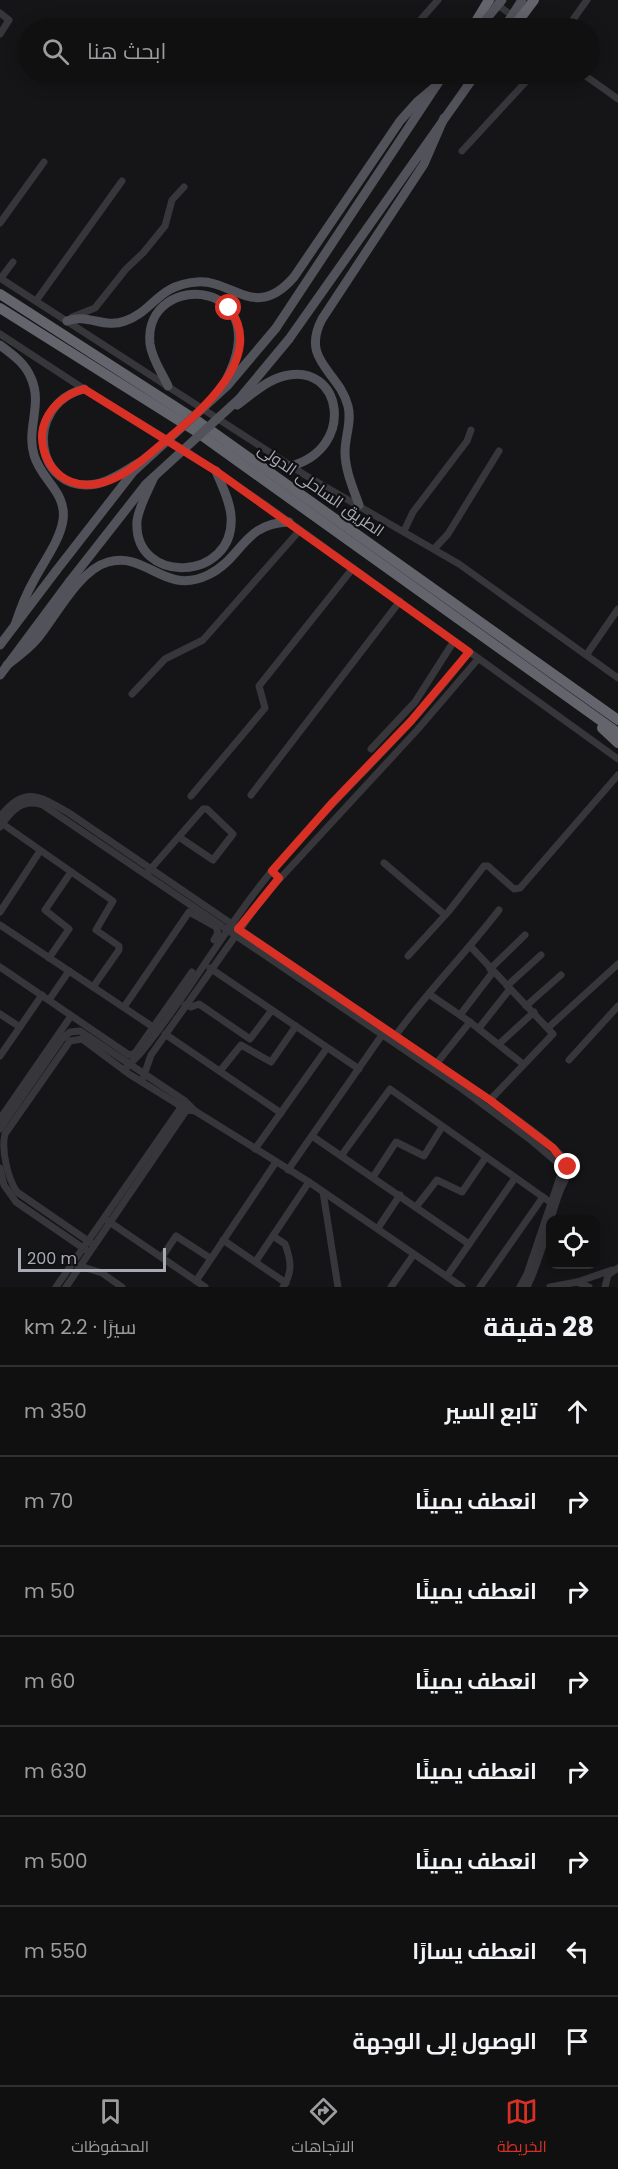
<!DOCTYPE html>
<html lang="ar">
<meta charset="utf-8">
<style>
:root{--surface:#101011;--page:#1e1e1f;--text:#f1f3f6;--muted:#9c9d9f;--line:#303031;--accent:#d93025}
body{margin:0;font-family:Poppins,Cairo,sans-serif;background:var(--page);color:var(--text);direction:rtl}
.controls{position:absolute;right:18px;bottom:18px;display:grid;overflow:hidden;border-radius:12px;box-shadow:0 3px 15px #0003}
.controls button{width:54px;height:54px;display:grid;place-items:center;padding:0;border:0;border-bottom:2px solid var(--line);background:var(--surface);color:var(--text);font:30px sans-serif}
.scale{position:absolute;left:18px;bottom:15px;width:148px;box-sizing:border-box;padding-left:6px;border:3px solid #a8aab6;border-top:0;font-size:16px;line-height:21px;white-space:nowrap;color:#a8aab6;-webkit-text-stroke:4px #101012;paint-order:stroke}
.stop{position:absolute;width:18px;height:18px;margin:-14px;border:4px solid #d93025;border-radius:50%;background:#fff}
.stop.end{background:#d93025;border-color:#fff;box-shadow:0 2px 6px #0008}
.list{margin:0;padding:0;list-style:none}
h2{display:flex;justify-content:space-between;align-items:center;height:78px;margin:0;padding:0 24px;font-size:26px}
h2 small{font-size:20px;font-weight:400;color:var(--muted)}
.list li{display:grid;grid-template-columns:39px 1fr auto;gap:18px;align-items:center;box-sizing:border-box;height:90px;padding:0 24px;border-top:2px solid var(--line)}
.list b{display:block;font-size:22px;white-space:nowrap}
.list em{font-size:20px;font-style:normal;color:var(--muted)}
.icon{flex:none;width:33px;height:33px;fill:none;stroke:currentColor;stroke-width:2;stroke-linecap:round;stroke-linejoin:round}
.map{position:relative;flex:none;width:618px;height:1287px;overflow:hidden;direction:ltr}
.search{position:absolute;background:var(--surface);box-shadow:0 3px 15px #0003;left:18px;right:18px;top:18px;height:66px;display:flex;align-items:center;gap:15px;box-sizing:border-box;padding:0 21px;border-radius:33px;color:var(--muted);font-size:22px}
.sheet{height:798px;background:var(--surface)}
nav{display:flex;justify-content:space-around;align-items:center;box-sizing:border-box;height:84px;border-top:2px solid var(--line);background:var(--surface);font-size:16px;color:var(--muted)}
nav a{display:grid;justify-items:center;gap:3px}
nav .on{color:var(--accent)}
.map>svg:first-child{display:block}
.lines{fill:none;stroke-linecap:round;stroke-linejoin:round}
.minor{stroke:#36363b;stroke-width:7}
.major{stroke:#52535a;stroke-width:9}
.highway{stroke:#63646c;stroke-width:10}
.major-bridge{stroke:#52535a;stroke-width:9}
.highway-bridge{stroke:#63646c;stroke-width:10}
.route{stroke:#d93025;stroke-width:8}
.labels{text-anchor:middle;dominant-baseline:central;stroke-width:4.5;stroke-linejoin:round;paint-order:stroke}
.street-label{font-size:16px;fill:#a8aab6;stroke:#101012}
</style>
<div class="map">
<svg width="618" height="1287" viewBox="0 0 618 1287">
<rect width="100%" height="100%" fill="#151517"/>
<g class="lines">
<g class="minor">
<path d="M495,3L529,28"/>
<path d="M0,13L9,20L0,34"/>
<path d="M401,28L405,25L415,26L438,0"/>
<path d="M567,28L587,0"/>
<path d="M583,74L618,99"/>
<path d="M462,151L533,74"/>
<path d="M0,223L44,162"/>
<path d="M0,278L305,475L459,564L618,678"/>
<path d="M1,278L13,262"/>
<path d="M36,301L122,181"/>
<path d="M72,317L95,308L126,269L143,253L165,226L172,200L184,187"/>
<path d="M0,334L84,389L186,451L267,506L618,759"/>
<path d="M404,531L413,512L467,441L471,430"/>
<path d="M434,549L448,534L499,451"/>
<path d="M587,654L618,609"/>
<path d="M132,694L165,659L203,640L300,530"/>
<path d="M371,749L415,702L454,641"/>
<path d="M251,795L400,601"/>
<path d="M191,796L265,708L259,686L353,568"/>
<path d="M0,817C24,785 40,796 69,813L490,1100C506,1112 562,1149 568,1165C570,1173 563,1184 560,1191C548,1223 542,1257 527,1287"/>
<path d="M0,822L113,901L96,930L119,946V950L93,987"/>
<path d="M0,827C11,811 22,798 43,805L458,1086L532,1141L559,1164L561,1174L527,1274L520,1287"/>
<path d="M384,863L445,915"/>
<path d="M148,872L203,809H207L233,834L213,860L179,837"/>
<path d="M0,912L40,851"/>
<path d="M0,925L153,1027"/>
<path d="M470,946L553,1034L490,1100"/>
<path d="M408,956L449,911L484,866H488L514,889L520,888L618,775"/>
<path d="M49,958L69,929L45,910L71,872"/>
<path d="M0,967L129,1055L135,1053L192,972"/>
<path d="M210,968L359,1069"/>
<path d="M490,969L525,935"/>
<path d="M507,986L541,955"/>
<path d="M429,994L470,1022L523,1064"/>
<path d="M49,1000L69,971"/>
<path d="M185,1005L191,1007L199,1004L250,1039L272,1010"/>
<path d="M526,1006L561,975"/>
<path d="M124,1007L189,912L216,927L218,933L214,940"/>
<path d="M0,1014L20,1027"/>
<path d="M460,1015L493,972"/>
<path d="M549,1027L618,964"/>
<path d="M479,1028L510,989"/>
<path d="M165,1034L281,1113"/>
<path d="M396,1035C427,992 466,953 499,910"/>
<path d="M499,1044L534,1012"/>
<path d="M0,1056L42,995"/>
<path d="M569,1060L618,1006"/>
<path d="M436,1064L470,1022"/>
<path d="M124,1070C130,1063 138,1057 143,1050C189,994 224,928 271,872C334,797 410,731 469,652"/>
<path d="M220,1071L241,1045L271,1062L296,1026"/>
<path d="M142,1081L151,1055L263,897L418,729L478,659"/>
<path d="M0,1119L71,1016"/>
<path d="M0,1129L62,1039L70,1032L80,1031L185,1101L195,1111L309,1182L462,1287"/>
<path d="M312,1136L469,1244"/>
<path d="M255,1149L327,1048"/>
<path d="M341,1156L390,1089L550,1202"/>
<path d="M0,1168L4,1185L16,1202L86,1250"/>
<path d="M288,1170L382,1035"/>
<path d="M373,1177L396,1142L424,1156L442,1127"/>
<path d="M323,1192L338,1287"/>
<path d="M416,1207L437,1180L462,1192L486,1157"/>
<path d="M108,1221L205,1287"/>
<path d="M378,1228L400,1195"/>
<path d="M273,1236L285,1244C291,1260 293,1272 283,1287"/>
<path d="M223,1240L286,1283"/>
<path d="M94,1245L17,1192C8,1179 1,1150 5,1134L70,1041L82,1039L129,1074L187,1110L195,1111"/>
<path d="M162,1257L176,1236L210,1258"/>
<path d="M256,1261L309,1182"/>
<path d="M80,1266L102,1273L122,1287"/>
<path d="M447,1276L515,1178"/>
<path d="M196,1281L276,1162"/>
<path d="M577,1282L612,1270"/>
<path d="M56,1287L184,1103"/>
<path d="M66,1287L188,1108"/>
<path d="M391,1287L414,1254"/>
<path d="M480,1287L543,1197"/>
<path d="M550,1287L577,1282L589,1287"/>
<path d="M605,1287L608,1275L618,1268"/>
</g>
<g class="major">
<path d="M67,321C87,313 104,329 125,321C154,311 157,285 197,282C233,279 255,322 294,277L400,121L417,102L436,86"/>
<path d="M276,328L444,74"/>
<path d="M289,339L476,74"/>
<path d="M0,345C13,355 25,363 31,378C43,404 26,429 34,455C41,480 67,492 63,520C60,541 42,564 33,582C25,596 20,610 15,625"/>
<path d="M168,386C162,373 152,359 150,344C142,267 289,277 220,391"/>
<path d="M84,389C22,405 35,495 96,484C112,481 127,469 142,461"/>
<path d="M237,405C251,395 267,380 284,376C342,361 357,448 291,466"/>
<path d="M154,477C148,491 139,506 137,521C133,586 236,582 231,516C230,501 222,486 216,471"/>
<path d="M359,505C353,488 345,470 345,452C345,436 352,422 348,406C339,371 300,361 322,319L424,164L444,118"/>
<path d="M0,645L56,571"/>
<path d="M7,665C18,657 29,649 38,638C56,616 79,570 108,562C147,551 164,596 208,575C242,559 243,523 289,522"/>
<path d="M0,675L70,581"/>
</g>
<g class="highway">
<path d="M472,28L489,0"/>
<path d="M0,294L199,422L618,720"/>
<path d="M0,308L194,430L618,733"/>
<path d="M602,728L618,743"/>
</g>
<g class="major-bridge">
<path d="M479,28L502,0"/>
<path d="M504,28L522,0"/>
<path d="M56,571L133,472L227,386L276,328"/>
<path d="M70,581L146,484L240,398L289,339"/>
</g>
<path class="highway-bridge" d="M513,28L534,0"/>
</g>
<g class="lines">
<path class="route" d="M229,308C267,357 199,413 165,441C146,457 122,480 96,484C79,487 62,481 52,467C44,456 40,441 43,428C48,408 65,394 84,389L216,471L469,652L411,721L333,802L272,871L279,878L238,929L490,1100L553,1148L568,1167"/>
</g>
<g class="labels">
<g class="street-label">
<text transform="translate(321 490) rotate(35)">الطريق الساحلى الدولى</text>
</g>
</g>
</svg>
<div class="controls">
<button><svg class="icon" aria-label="locate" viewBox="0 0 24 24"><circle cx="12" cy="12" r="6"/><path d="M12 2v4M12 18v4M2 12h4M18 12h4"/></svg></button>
</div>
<div class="scale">200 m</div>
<div class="stop" style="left:229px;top:308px"></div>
<div class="stop end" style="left:568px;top:1167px"></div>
<div class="search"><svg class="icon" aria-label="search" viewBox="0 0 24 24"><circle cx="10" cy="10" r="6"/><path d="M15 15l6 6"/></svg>ابحث هنا</div>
</div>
<section class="sheet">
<h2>28 دقيقة<small>سيرًا · 2.2 km</small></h2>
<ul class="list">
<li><svg class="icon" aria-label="ahead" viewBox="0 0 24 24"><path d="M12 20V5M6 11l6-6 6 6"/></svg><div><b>تابع السير</b></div><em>350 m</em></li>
<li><svg class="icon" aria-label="right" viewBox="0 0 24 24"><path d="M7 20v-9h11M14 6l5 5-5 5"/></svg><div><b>انعطف يمينًا</b></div><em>70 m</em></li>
<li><svg class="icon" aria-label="right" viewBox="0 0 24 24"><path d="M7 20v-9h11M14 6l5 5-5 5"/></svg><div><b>انعطف يمينًا</b></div><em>50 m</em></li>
<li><svg class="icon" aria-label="right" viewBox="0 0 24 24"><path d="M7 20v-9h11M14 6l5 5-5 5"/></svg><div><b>انعطف يمينًا</b></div><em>60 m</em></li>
<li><svg class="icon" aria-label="right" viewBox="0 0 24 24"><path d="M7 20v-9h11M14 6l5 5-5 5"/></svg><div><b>انعطف يمينًا</b></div><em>630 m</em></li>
<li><svg class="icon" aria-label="right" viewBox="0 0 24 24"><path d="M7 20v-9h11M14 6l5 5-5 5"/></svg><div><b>انعطف يمينًا</b></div><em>500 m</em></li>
<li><svg class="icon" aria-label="left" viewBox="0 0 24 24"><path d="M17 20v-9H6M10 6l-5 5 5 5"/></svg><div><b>انعطف يسارًا</b></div><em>550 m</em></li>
<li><svg class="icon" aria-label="arrive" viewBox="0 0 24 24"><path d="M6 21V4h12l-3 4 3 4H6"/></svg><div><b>الوصول إلى الوجهة</b></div></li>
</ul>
</section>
<nav>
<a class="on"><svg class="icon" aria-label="map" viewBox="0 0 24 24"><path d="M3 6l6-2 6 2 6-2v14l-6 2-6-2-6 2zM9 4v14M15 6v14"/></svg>الخريطة</a>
<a><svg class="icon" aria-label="directions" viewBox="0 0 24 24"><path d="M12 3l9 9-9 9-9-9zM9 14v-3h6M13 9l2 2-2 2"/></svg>الاتجاهات</a>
<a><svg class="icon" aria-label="saved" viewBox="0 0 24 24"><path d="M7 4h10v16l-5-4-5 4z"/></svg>المحفوظات</a>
</nav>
